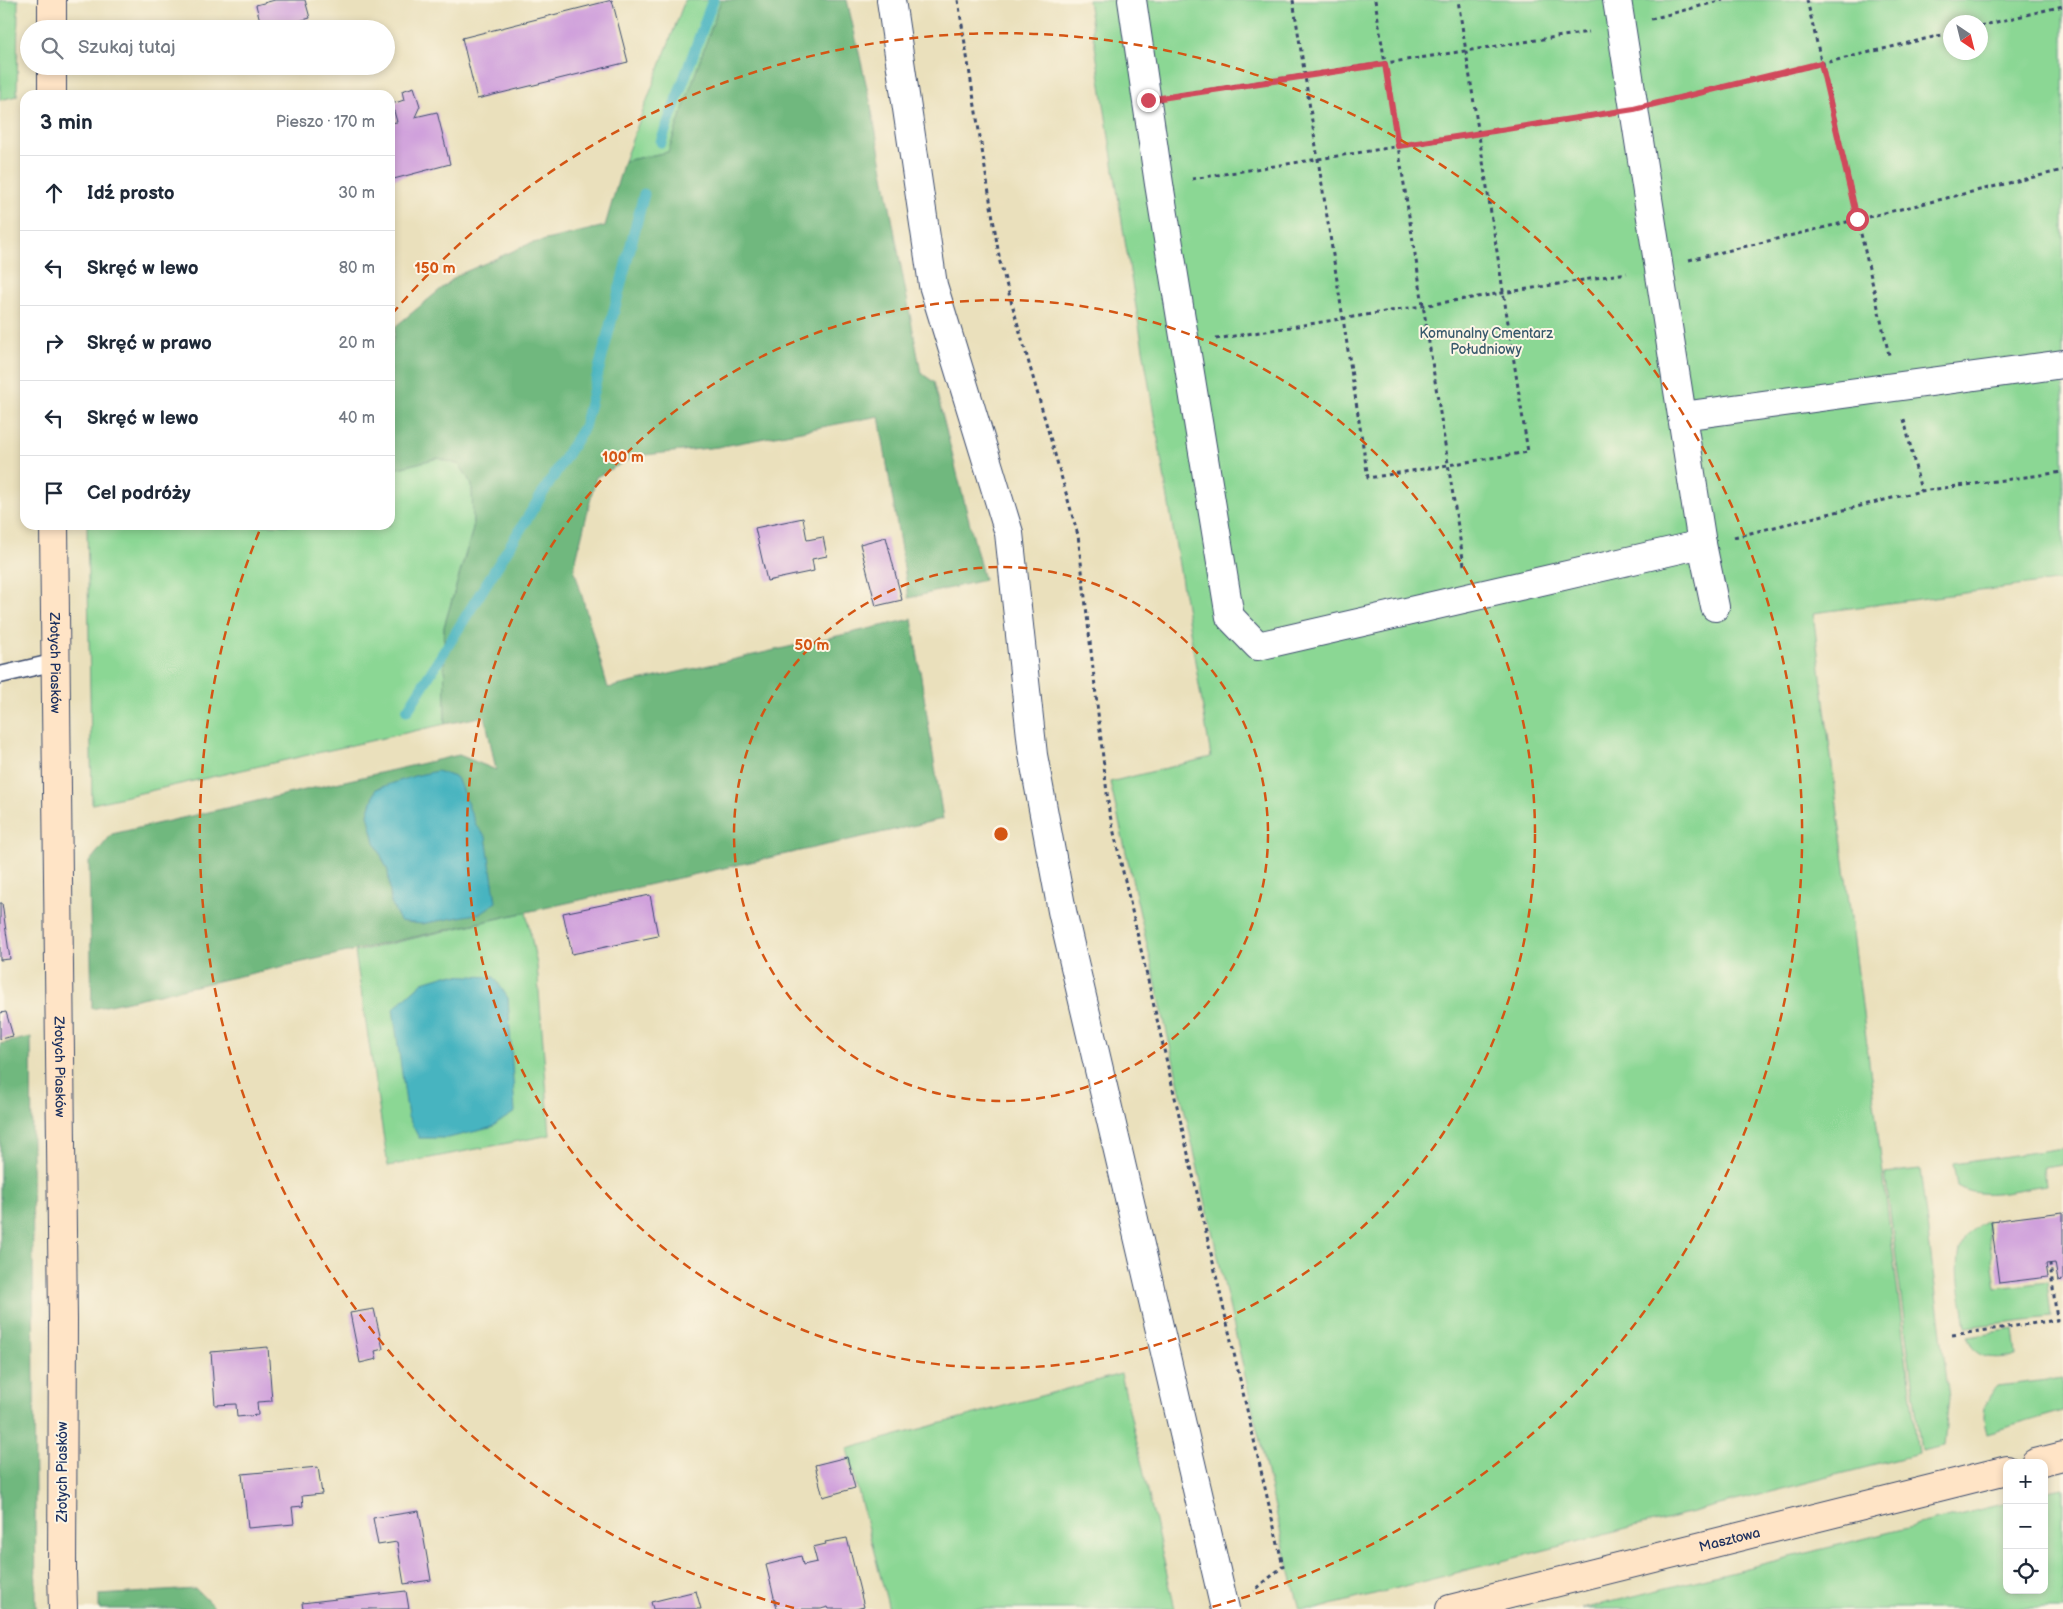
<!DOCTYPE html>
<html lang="pl">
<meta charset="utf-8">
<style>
:root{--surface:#fff;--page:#f2f2f3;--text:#1f2937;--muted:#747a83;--line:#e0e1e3}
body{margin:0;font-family:"Balsamiq Sans",sans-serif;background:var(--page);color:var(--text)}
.controls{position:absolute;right:15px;bottom:15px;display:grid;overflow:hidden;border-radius:10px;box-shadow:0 2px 8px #0003}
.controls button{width:45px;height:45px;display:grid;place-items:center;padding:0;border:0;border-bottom:1px solid var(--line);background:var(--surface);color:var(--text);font:25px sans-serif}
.compass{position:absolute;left:1943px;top:15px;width:45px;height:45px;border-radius:50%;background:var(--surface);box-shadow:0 2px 8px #0003;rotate:145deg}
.stop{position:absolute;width:15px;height:15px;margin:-11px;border:4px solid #d1495b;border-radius:50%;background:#fff}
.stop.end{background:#d1495b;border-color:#fff;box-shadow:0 1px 5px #0008}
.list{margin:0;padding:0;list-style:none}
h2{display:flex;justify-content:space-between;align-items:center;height:65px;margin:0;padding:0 20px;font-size:21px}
h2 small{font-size:16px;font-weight:400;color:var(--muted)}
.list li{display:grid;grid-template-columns:32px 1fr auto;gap:15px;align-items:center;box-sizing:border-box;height:75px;padding:0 20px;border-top:1px solid var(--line)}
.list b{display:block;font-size:19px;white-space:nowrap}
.list em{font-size:16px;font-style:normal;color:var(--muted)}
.icon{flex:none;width:28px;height:28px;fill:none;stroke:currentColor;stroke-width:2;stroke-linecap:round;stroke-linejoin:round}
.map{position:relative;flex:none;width:2063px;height:1609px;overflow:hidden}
.search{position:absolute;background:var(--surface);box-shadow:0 2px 8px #0003;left:20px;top:20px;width:375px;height:55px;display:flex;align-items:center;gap:12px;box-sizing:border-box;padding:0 18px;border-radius:28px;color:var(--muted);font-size:19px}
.panel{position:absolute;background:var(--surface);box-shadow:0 2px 8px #0003;left:20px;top:90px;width:375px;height:440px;border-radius:15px}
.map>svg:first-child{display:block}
.green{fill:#8bd794;stroke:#538379;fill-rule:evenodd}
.forest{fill:#70b87e;stroke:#46746e}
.water{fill:#46b4c0;stroke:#30728f}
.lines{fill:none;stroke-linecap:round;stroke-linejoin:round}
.stream{stroke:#46b4c0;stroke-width:11}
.building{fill:#d0a1dc}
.lane-casing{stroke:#3a4a6c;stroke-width:19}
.street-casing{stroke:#3a4a6c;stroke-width:30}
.secondary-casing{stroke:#3a4a6c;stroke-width:30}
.path{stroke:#3a4a6c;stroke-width:3;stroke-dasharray:4 4;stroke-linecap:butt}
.lane{stroke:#fff;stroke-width:16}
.street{stroke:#fff;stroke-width:28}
.secondary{stroke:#ffe4c6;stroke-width:28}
.route{stroke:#d1495b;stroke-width:6}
.ring{fill:none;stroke:#d45514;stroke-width:2.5;stroke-dasharray:9 6}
.labels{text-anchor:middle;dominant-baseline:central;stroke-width:4;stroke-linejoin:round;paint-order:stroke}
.park-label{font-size:14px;fill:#37596c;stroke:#fcf5e5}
.street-label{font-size:14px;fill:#1b2f5e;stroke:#fcf5e5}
.centre{fill:#d45514;stroke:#fcf5e5;stroke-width:2.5}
.ring-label{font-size:15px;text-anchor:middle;font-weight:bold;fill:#d45514;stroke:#fcf5e5;stroke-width:4;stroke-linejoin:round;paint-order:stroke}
</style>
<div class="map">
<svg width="2063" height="1609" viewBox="0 0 2063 1609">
<rect width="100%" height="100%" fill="#fcf5e5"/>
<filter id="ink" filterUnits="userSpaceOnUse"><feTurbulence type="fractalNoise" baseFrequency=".02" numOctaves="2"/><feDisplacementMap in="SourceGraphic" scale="10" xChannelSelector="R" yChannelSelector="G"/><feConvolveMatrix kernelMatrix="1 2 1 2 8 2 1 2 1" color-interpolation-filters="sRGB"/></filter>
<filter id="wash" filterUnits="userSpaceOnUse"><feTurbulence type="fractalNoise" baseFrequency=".0096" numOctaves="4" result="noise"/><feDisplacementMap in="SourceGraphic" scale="20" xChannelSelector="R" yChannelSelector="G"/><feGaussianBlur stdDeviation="1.12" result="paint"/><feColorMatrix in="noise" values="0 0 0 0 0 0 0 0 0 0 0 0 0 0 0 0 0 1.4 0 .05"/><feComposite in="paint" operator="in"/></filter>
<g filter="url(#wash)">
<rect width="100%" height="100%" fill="#eae0bc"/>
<g class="green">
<path d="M0,0H18L17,96L0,100Z"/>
<path d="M685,0H721L668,152L624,161Z"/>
<path d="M1088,0H2063V580L1813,613L1918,1454L1316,1609H1300L1289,1569L1110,782L1211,757L1124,235ZM1950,22H1980V52H1950Z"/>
<path d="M438,458L460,465L472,485L473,529L444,627L445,724L92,804L87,525H390V470Z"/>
<path d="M526,912L537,965L550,1135L388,1166L355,952Z"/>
<path d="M2063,1148V1165L2043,1168L2045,1185C2017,1189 1982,1201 1957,1186L1953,1164Z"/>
<path d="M1920,1169L1949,1397L1944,1446L1921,1451L1885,1173Z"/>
<path d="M1987,1221L1996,1288L2047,1282L2051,1317L1966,1327C1963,1301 1948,1252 1970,1232C1975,1227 1982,1225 1987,1221Z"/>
<path d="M2014,1329L2017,1356C1996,1358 1974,1363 1968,1336Z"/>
<path d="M1121,1374L1175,1609H889L847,1449Z"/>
<path d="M2063,1378V1411L1987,1433C1981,1415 1984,1400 1998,1386Z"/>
<path d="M2063,1489V1609H1582L2007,1503V1590H2044V1493Z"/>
</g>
<g class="forest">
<path d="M721,0H847L870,101L921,373L934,382L984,580L909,598L879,416L718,447L636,456L596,477L574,568L608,688L912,619L943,819L92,1009L89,862L112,834L459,755L496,770L485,716L445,724L444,627L473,529L472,485L460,465L438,458L390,470V356L396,326L458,275L529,244L605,226L624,161L668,152Z"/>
<path d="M31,1037L36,1609H0V1044Z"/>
<path d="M196,1589L216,1609H99V1595Z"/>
</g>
<g class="water">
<path d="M437,771L457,778L476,825L486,837L496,902L481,913L421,924L400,921L391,903L388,871L375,842L368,814L376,789L414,776Z"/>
<path d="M446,975L494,977L508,998L515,1112L490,1128L448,1138H419L408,1117L393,1009L423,982Z"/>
</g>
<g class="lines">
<g class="stream">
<path d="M661,142L713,0"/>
<path d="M407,711L584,427L644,194"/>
</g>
</g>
<g id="blocks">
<g class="building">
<path d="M275,0H305L310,18L270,29H262L256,5Z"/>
<path d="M612,0L628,62L477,99L462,38Z"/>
<path d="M414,87L420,106L415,117L437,112L450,164L390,180V123L397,122L392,104L404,100L402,91Z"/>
<path d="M803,518L807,540L823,537L827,556L812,559L814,571L767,581L755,528Z"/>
<path d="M886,537L902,600L876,606L860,544Z"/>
<path d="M650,895L658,936L572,954L563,913Z"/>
<path d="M0,903H2L10,959L0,960Z"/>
<path d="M6,1012L13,1036L0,1039V1013Z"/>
<path d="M2063,1212V1280L2058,1281L2055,1263L2046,1264L2048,1277L1999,1283L1991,1221Z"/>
<path d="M374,1309L383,1349L375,1351L377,1359L360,1363L350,1313Z"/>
<path d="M268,1347L272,1401L257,1402L258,1415L237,1417L236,1404L215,1405L211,1352Z"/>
<path d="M847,1457L855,1488L823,1497L815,1465Z"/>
<path d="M318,1467L322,1494L302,1496L303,1506L292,1507L294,1524L248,1528L242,1474Z"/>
<path d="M419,1511L431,1580L404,1584L397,1542L378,1545L373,1518Z"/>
<path d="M847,1538L864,1607L855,1609H829L828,1607L821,1609H777L766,1565L801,1556L803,1565L817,1562L813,1547L826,1544L825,1542Z"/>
<path d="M406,1591L409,1609H303L302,1603Z"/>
<path d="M696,1591L701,1609H653L651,1602Z"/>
</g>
</g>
</g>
<g filter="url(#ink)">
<use href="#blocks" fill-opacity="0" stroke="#3a4a6c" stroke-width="1"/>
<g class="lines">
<g class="lane-casing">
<path id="lane" d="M0,675L56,662"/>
</g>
<g class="street-casing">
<g id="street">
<path d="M891,0L933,285L1009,533L1033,755L1062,911L1225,1609"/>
<path d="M1132,0L1159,184L1230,617L1258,646L1702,544"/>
<path d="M1617,0L1702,544L1715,607"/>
<path d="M1682,416L2063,364"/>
</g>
</g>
<g class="secondary-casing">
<g id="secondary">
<path d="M52,0V29"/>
<path d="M52,66V95"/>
<path id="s1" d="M54,525L63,1320L62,1572L63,1609"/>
<path d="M2035,1463L2063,1456"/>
<path id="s2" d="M1450,1609L2007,1470"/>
</g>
</g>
<g class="path">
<path d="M958,0L1000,262L1078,535L1109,811L1283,1566L1254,1591"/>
<path d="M1293,0L1368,478L1528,452L1458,0"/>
<path d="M1375,0L1464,565"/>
<path d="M1807,0L1889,355"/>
<path d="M1651,19L1723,0"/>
<path d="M1980,26L2063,6"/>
<path d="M1177,95L1589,32"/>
<path d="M1665,101L1950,33"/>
<path d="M1192,179L1603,114"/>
<path d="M1689,260L2063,170"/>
<path d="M1216,339L1627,273"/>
<path d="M1904,419L1921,491"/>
<path d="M1734,537L1921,491L2063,472"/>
<path d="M1952,1335L2057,1320L2050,1264"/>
</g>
<use href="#lane" class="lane"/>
<use href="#street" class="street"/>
<use href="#secondary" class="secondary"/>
</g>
</g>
<g class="lines" filter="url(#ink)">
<path class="route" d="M1148,100L1385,64L1398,146L1634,109L1821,63L1857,219"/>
</g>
<g class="ring">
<circle cx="1001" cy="834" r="267"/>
<circle cx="1001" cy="834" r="534"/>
<path d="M794 1608A801 801 0 0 1 261 527M392 314A801 801 0 1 1 1208 1608"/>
</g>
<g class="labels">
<g class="park-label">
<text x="1486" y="333">Komunalny Cmentarz<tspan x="1486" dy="16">Południowy</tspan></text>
</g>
<g class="street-label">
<text stroke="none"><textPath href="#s1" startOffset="138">Złotych Piasków</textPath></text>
<text stroke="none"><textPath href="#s1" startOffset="542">Złotych Piasków</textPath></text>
<text transform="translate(62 1472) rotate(-90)">Złotych Piasków</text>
<text stroke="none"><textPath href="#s2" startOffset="288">Masztowa</textPath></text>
</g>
</g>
<circle cx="1001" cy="834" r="8" class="centre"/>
<g class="ring-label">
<text x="435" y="273">150 m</text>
<text x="623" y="462">100 m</text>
<text x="812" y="650">50 m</text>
</g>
</svg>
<div class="controls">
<button>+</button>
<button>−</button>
<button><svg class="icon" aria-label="locate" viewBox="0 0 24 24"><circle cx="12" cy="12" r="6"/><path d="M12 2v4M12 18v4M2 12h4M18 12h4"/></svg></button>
</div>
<svg class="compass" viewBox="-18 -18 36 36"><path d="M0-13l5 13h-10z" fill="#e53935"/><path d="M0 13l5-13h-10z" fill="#747a83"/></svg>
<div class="stop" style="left:1857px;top:219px"></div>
<div class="stop end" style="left:1148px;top:100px"></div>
<div class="search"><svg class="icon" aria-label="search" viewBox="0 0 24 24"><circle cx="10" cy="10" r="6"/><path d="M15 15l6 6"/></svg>Szukaj tutaj</div>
<section class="panel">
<h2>3 min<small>Pieszo · 170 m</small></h2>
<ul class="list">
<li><svg class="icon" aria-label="ahead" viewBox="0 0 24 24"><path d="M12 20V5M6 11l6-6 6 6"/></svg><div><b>Idź prosto</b></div><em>30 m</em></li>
<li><svg class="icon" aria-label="left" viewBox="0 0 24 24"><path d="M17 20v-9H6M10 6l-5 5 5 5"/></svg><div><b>Skręć w lewo</b></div><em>80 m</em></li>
<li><svg class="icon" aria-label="right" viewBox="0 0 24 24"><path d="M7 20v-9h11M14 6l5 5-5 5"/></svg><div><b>Skręć w prawo</b></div><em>20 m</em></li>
<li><svg class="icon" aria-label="left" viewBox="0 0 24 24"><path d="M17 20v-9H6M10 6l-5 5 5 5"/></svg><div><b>Skręć w lewo</b></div><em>40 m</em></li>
<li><svg class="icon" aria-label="arrive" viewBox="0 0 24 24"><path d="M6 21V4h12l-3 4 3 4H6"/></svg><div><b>Cel podróży</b></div></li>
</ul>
</section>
</div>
